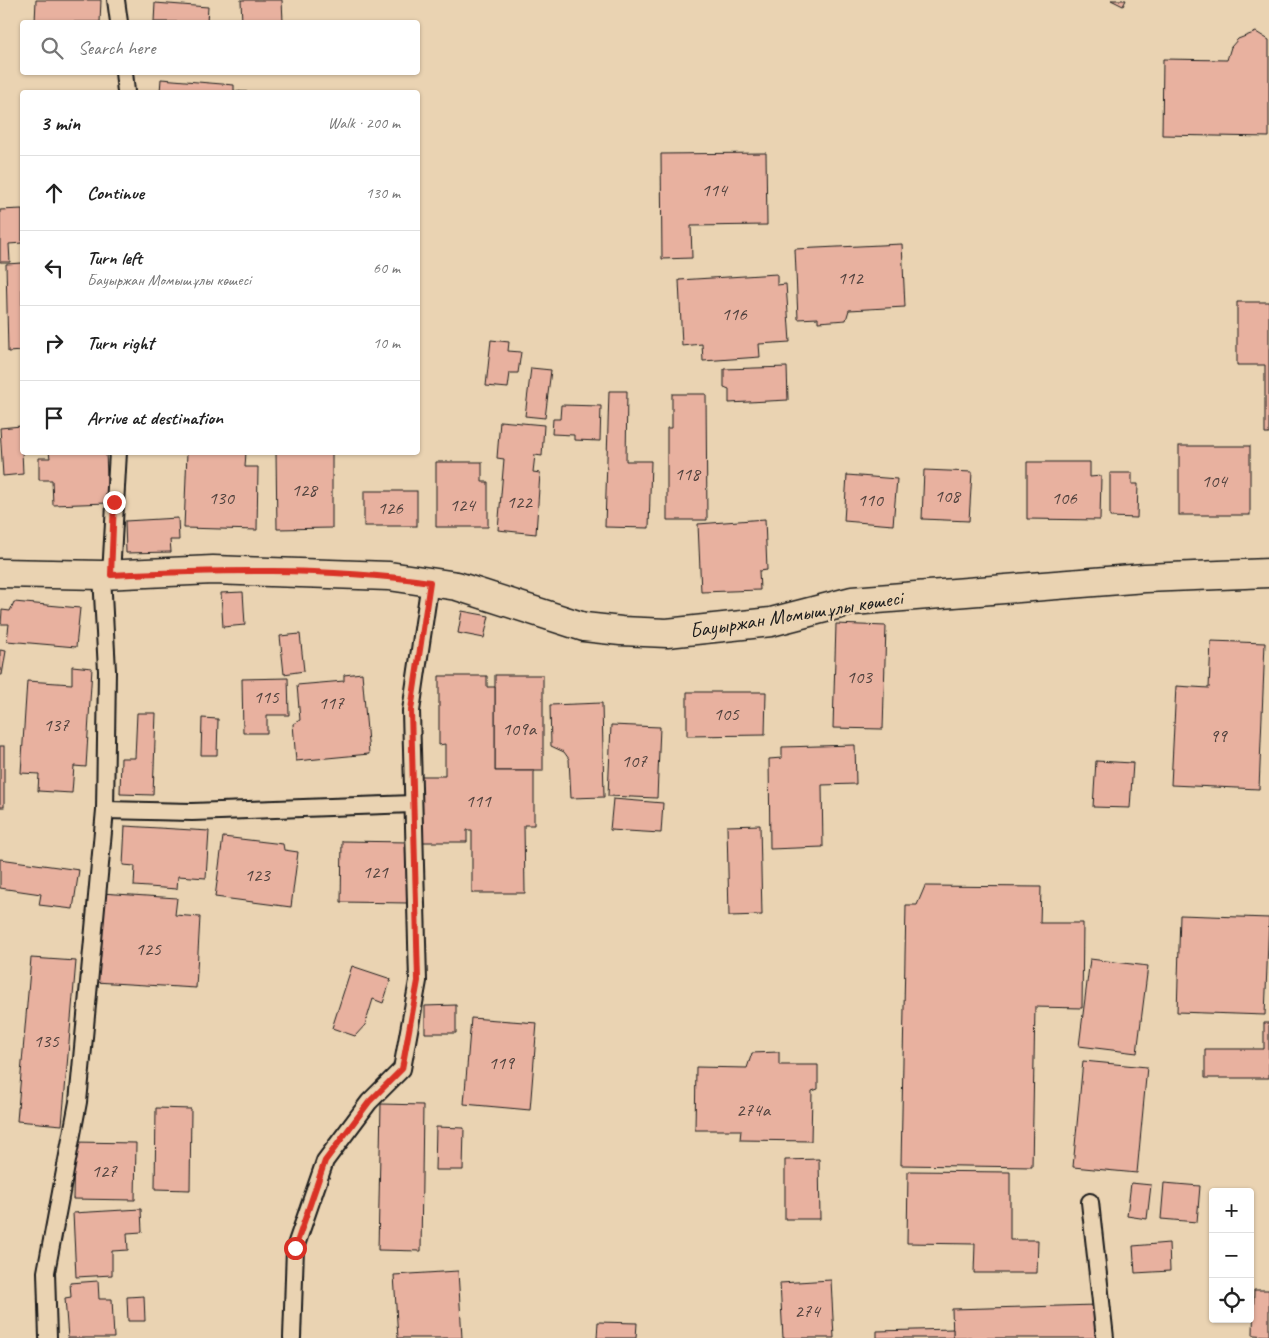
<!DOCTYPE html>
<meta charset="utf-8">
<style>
:root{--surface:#fff;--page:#f6f6f6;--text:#222;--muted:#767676;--line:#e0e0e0}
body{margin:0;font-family:Caveat,sans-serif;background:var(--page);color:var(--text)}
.controls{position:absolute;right:15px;bottom:15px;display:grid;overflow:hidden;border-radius:5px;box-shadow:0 1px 4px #0004}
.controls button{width:45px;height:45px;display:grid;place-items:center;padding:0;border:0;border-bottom:1px solid var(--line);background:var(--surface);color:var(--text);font:25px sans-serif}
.stop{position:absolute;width:15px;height:15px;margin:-11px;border:4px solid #d93025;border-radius:50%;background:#fff}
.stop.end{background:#d93025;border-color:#fff;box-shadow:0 1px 5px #0008}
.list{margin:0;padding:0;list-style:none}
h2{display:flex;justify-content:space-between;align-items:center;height:65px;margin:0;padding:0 20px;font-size:21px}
h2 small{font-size:16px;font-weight:400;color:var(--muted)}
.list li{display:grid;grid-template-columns:32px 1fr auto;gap:15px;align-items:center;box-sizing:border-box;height:75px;padding:0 20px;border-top:1px solid var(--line)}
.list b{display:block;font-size:19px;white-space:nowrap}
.list p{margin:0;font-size:16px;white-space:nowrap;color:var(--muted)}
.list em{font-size:16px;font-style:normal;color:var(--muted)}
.icon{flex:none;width:28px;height:28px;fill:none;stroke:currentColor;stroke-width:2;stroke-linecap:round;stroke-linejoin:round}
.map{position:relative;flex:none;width:1269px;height:1338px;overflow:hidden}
.search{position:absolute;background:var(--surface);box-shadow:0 1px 4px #0004;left:20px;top:20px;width:400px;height:55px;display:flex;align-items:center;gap:12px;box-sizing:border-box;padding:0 18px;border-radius:5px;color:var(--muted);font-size:19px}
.panel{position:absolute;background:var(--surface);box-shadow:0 1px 4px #0004;left:20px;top:90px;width:400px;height:365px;border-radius:5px}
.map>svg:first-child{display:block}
.building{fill:#e8b19f;stroke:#1c1c1c}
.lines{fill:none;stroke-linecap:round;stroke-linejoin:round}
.lane-casing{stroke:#1c1c1c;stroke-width:20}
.street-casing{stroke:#1c1c1c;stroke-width:31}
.lane{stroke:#ead3b2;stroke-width:16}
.street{stroke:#ead3b2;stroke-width:28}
.route{stroke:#d93025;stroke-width:6}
.labels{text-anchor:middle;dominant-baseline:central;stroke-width:5;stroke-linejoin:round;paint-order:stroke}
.number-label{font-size:19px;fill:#4f413d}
.street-label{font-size:21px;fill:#1c1c1c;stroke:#ead3b2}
</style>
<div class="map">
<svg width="1269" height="1338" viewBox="0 0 1269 1338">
<rect width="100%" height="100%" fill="#ead3b2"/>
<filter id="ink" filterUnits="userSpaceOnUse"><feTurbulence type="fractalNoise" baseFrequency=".02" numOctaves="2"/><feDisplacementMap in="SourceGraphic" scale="10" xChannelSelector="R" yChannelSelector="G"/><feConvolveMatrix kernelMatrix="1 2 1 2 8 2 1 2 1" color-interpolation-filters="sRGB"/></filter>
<g filter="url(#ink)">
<g class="building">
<path d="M36,0H101L100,22H35Z"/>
<path d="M241,0H282L283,22H242Z"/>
<path d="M1111,0H1126L1123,6Z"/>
<path d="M155,3L208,7L207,22H154Z"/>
<path d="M1256,32L1269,40V137L1162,135L1163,59L1227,60L1231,47L1238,39Z"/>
<path d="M161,79L234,85V91L248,92H160Z"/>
<path d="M766,153L767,225L691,226L692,258L662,259L661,154Z"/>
<path d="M22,209V243L9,244L10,262H0V210Z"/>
<path d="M902,244L905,307L849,310L846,320L818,322V318L798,319L795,249Z"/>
<path d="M22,263V351L8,352L6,264Z"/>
<path d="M777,274V285L786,284L790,342L759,344L760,357L703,361L702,344L682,346L679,280Z"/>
<path d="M1237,302H1269V434H1265V365H1237Z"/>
<path d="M491,340L509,342L508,351L521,352L518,373H510L508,388L486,386Z"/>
<path d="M787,367L788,400L729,403V389L724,387V369Z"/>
<path d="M531,368L551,370L545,418L525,416Z"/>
<path d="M609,391H627L626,461H651L649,528L605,527Z"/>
<path d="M672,394H706L707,520H667V428H672Z"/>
<path d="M561,405L601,406L600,441L574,440V435L552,434L553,419H560Z"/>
<path d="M500,421L544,425L542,456L535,455L533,472L540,473L536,534L498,530L504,459L497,458Z"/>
<path d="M21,426L23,474L3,476L0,428Z"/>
<rect x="1179" y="446" width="71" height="69"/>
<path d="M49,452H106L108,503L53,505L52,480H39V458H50Z"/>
<path d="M187,452H246L245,467H258L257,530L184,528Z"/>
<path d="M276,452H332V528L277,529Z"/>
<path d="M436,462H482V482H488V527H436Z"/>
<path d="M1027,462H1090V477L1101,476L1100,520L1027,519Z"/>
<path d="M924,470L972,472L969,521L922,519Z"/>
<path d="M1110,473H1132V484H1138L1137,518L1110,517Z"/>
<path d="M847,475L897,479L893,525L844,521Z"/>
<rect x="364" y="491" width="53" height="35"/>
<path d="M178,518L179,540H170L171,552L126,553L125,521Z"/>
<path d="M765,519L767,570L759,571L760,590L701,592L698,524Z"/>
<path d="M243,592L245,625L223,627L221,593Z"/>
<path d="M14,602L80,608L76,647L7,641L9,624H1L2,610L10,611Z"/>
<path d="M462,611L489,616L484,638L458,633Z"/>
<path d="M836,624L886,626L883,729L833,728Z"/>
<path d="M300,634L304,671L284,674L280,636Z"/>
<path d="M1211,641L1265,643L1259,789L1171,785L1176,686L1209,688Z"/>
<path d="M0,650L6,651L2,675H0Z"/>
<path d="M72,666L92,668L86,767L74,766L72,793L38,791L39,774L21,773L27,681L72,684Z"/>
<path d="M362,673L369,754L296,761L293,724L300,720L297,685L344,681V675Z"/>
<rect x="495" y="675" width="48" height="96"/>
<path d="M439,676H487V687H495V771H534V825H524L525,893H472V830H467V842H421V776H445V744L439,745Z"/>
<path d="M288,678L289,715H267V733H243L242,679Z"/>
<path d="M687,692H766L765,735L687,736Z"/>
<path d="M602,703L604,797L571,798L569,759L564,752L551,746L550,705Z"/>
<path d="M137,713H156L153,795L120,794L121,758H135Z"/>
<path d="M202,718L218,719L217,755H201Z"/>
<path d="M611,725L660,727L657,798L608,796Z"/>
<path d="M855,745L856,784L822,785L823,847L770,849L769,759L782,758V747Z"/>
<rect x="0" y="746" width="4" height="61"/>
<path d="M1096,761L1133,763L1130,808L1093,807Z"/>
<path d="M613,799L663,803L661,833L610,830Z"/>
<path d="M760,825L762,915L729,916L727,826Z"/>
<path d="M125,826L209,831L206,878L178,876L177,889L134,886L135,866L123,865Z"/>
<path d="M223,837L283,844L284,850L298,852L291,907L215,897Z"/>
<path d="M342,841L409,842L408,903L341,902Z"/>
<path d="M0,859L79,870L73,909L39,905L41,894L0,888Z"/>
<path d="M925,886L1041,887L1040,923H1083L1082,1008L1035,1007L1032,1167L901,1165L906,905H917Z"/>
<path d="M101,893L177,898L175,915L200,917L196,988L95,982Z"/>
<path d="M1180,915L1269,918L1265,1015L1177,1012Z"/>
<path d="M31,958L76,961L62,1125L17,1121Z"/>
<path d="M1090,959L1148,966L1137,1053L1079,1046Z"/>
<path d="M352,966L391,979L383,1003L373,999L365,1025L355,1036L332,1028Z"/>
<path d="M456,1005V1033H425V1006Z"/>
<path d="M471,1018L537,1023L530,1110L464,1104Z"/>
<path d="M1264,1023H1269V1078H1205V1049H1264Z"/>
<path d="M779,1052V1065H818V1089L812,1091L811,1141L740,1140L741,1130H695L696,1067L747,1068L752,1053Z"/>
<path d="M1083,1061L1147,1067L1137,1173L1073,1167Z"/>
<path d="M381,1104L423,1105L421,1251L378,1250Z"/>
<path d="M156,1108L191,1109L190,1190L155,1189Z"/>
<path d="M436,1127L464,1128L463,1170H435Z"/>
<path d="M74,1142L136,1143L135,1200L73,1199Z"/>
<path d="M819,1159L820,1219H785V1160Z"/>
<path d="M908,1171L1010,1172V1240H1038L1037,1273H974L975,1244L907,1243Z"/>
<path d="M1131,1183L1151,1185L1147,1219L1127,1216Z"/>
<path d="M1164,1183L1200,1186L1197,1222L1161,1219Z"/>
<path d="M141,1209L142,1232L127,1233L128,1250L112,1251V1275L76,1277L73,1213Z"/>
<path d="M1169,1243L1170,1271L1135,1273L1133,1246Z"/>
<path d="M458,1271L462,1338H398L394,1275Z"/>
<path d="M831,1280L834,1338H783L780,1283Z"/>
<path d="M98,1281L99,1299H112L114,1338H68L65,1298L71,1297L70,1283Z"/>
<path d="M1254,1290H1269V1336L1253,1335Z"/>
<path d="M144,1296L145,1321H128L127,1297Z"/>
<path d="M1097,1305V1338H953L952,1309Z"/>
<path d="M598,1322L637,1323L636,1338H597Z"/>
<path d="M953,1329V1338H877V1331Z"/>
</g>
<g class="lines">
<g class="lane-casing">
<g id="lane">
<path d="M116,0L119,22"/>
<path d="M124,72L126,92"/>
<path d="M111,575L118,452"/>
<path d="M105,810L192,812L413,804"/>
<path d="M1090,1202L1105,1338"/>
<path d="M48,1338L46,1272L78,1102L105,810L107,671L102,575"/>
<path d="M292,1338L295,1248L325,1161L369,1102L402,1069L418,981L411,711L430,582"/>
</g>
</g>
<g class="street-casing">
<path id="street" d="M0,573L102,575L213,570L389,576L457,586L584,627L621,631L667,633L771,622L852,601L1145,578L1269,573"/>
</g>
<use href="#lane" class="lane"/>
<use href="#street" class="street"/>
</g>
</g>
<g class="lines" filter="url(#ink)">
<path class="route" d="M114,502L111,575C217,570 325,567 430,582L411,710L418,981L402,1069L369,1102L325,1161L295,1248"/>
</g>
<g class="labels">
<g class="number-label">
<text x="714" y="190">114</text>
<text x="850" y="278">112</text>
<text x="734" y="314">116</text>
<text x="687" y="474">118</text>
<text x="1214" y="481">104</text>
<text x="304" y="490">128</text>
<text x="947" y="496">108</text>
<text x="221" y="498">130</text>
<text x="1064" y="498">106</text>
<text x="870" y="500">110</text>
<text x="519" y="502">122</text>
<text x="462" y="505">124</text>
<text x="390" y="508">126</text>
<text x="859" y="677">103</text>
<text x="266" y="697">115</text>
<text x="331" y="703">117</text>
<text x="726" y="714">105</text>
<text x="56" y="725">137</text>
<text x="519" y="729">109а</text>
<text x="1218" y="736">99</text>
<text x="634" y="761">107</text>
<text x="478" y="801">111</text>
<text x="375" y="872">121</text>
<text x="257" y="875">123</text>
<text x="148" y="949">125</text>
<text x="46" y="1041">135</text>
<text x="501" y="1063">119</text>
<text x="753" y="1110">274а</text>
<text x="104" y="1171">127</text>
<text x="807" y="1311">274</text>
</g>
<g class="street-label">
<text transform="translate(796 614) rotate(-9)">Бауыржан Момышұлы көшесі</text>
</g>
</g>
</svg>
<div class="controls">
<button>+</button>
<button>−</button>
<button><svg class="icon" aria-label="locate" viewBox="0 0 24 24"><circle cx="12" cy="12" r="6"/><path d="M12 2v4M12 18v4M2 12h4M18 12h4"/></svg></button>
</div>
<div class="stop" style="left:295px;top:1248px"></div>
<div class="stop end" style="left:114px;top:502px"></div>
<div class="search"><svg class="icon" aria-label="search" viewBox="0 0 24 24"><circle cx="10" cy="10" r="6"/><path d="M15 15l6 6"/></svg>Search here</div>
<section class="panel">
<h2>3 min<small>Walk · 200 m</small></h2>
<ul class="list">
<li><svg class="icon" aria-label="ahead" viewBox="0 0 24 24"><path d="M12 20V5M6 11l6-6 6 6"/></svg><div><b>Continue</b></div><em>130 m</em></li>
<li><svg class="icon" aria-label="left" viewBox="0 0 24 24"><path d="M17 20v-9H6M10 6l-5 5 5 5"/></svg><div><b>Turn left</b><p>Бауыржан Момышұлы көшесі</p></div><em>60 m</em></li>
<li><svg class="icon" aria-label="right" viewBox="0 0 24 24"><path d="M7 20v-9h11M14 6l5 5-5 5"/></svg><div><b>Turn right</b></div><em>10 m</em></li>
<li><svg class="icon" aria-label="arrive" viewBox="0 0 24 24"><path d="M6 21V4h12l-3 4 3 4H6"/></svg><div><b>Arrive at destination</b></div></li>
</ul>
</section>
</div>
